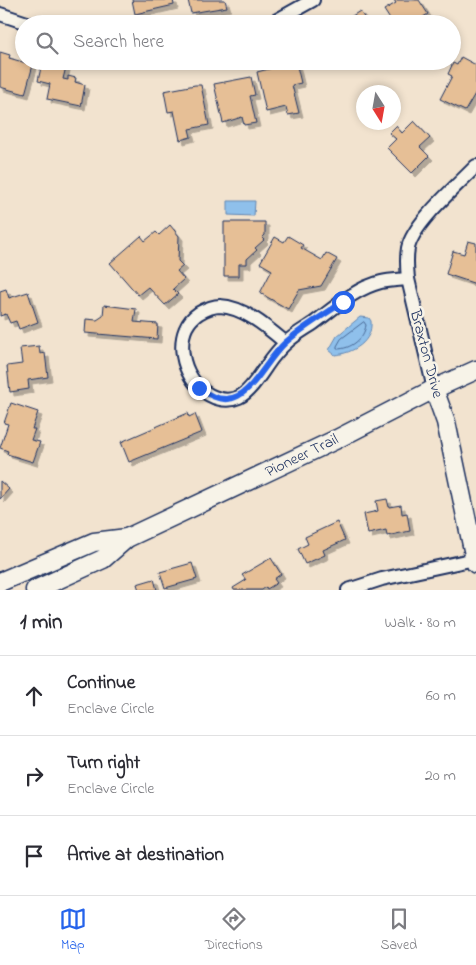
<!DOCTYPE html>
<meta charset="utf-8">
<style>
:root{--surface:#fff;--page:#f2f2f3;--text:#2b2b33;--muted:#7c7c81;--line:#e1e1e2;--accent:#2563eb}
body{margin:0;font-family:"Indie Flower",sans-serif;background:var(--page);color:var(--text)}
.compass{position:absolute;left:356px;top:85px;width:45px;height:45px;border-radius:50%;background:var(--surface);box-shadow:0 2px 8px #0003;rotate:169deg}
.stop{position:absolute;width:15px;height:15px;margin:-11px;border:4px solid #2563eb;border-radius:50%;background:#fff}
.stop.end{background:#2563eb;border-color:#fff;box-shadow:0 1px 5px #0008}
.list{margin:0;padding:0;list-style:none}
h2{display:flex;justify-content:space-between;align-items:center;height:65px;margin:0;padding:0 20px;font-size:21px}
h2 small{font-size:16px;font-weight:400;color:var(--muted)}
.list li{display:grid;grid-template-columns:32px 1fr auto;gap:15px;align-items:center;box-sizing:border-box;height:80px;padding:0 20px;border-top:1px solid var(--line)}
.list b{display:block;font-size:19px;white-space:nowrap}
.list p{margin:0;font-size:16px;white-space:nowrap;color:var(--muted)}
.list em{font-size:16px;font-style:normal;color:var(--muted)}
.icon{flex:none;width:28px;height:28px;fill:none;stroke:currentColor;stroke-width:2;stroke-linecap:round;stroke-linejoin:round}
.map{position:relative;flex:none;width:476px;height:590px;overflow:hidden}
.search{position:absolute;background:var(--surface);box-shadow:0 2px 8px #0003;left:15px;right:15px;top:15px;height:55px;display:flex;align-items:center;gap:12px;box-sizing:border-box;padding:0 18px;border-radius:28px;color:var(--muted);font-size:19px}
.sheet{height:305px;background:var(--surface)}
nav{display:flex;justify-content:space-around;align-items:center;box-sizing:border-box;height:70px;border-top:1px solid var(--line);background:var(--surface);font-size:14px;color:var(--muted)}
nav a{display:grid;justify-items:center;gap:2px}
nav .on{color:var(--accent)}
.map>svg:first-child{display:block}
.water{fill:#8fc0eb;stroke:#6186b3}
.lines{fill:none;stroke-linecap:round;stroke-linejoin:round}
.shore{stroke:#496996;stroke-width:1}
.building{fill:#e6bf96;stroke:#1b2f5e;filter:url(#shadow)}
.street-casing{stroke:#1b2f5e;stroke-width:16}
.secondary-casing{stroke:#1b2f5e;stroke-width:21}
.street{stroke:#f7f3e8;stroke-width:12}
.secondary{stroke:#f7f3e8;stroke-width:18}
.route{stroke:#2563eb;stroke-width:6}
.labels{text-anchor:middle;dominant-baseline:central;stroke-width:5;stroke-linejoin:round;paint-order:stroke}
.street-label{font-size:16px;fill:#1b2f5e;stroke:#f7f3e8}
</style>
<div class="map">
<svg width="476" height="590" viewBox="0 0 476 590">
<defs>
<filter id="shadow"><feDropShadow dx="4" dy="4" stdDeviation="0" flood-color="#0004"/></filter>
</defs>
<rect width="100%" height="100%" fill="#f2e3cf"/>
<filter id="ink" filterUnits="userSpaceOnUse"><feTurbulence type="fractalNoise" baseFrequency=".02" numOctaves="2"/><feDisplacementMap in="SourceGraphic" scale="10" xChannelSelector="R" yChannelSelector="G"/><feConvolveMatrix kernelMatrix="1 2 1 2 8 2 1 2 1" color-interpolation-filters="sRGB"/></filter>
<g filter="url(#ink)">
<g class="water">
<path d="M228,201H255L254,216L228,215Z"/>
<path d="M360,317L369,318L371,321C373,342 353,353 335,355L329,350L337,336Z"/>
</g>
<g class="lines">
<path class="shore" d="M364,322L366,325C364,339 351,349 337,349V346L341,339Z"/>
</g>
<g class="building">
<path d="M132,0H173L174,5L135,14Z"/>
<path d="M188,0H225L227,7L191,13Z"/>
<path d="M394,0H419L428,14L412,24H393L384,10L396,3Z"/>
<path d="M360,11L368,24H341V23Z"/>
<path d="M0,52L10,55L9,58L33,65L25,94L0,87Z"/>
<path d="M461,57L476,65V92L465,111L440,99L452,76L448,74L453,63L457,65Z"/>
<path d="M296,62L301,83L292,85L299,113L288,115L286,107L266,112L257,72Z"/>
<path d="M42,63L66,67L63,79L68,80V76L76,78L75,82L85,85L81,106L47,99L50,84L38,81Z"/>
<path d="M251,77L255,95L250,96L256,123L244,125L242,117L223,123L214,84Z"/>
<path d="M195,85H201L209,125L189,129L191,137L180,140L174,111L168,112L164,91Z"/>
<path d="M414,121L430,138L420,147L429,156L412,173L387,148L396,139L389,133L396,126L402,133Z"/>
<path d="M224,222H265V235L262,238L264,240L255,248L257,250L247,259V264H239V276H224Z"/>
<path d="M170,225L179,236L178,261L183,266L177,271L184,279L173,289L178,294L165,305L148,287L138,295L110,263L141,236L145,241L156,232L159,235Z"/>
<path d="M288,236L303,245L301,248L322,260L326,253L337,259L321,286L299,290L288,309L260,293L272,270L260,263L275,237L284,242Z"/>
<path d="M468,241L476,243V284L446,274L453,251L464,254Z"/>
<path d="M6,289L9,298L28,292L38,322L19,329L16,321L10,323L6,314L0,316V291Z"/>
<path d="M104,305L136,309L134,322L158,324L157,339L85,333L86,319L97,320L103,316Z"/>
<path d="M39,346L40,354L45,353L48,377L28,380L29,389L10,392L7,366L22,364L20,348Z"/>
<path d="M11,403L38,412L32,429H35L31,440L40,442L33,462L7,454L8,451L0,448L8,424L4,423Z"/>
<path d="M188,413L189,417L195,414L202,432L129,462L121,442Z"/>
<path d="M0,481L9,489L0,499Z"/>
<path d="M387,499L389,507L401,505L402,514L407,513L410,531L387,536L386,530L368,534L364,514L378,511L376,501Z"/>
<path d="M337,522L345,540L323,550L325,555L305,564L298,549L308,544L305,537Z"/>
<path d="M271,558L281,574L274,579L277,583L267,589L266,587L262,590H234L233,588L246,580L242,575Z"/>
<path d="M192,563L197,579L165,588L160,572Z"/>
<path d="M154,579L157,590H139L137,584Z"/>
</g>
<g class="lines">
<g class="street-casing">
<g id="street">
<path d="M0,14L30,24"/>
<path d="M270,24L313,0"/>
<path d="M286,343C268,328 244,307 220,306C213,306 206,309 199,313C173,330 180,371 201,389C211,398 226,403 239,397C252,391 264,368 273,357C277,352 281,347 286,343C294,335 305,329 314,323C334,308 356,288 381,282C390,280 399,280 408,279"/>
<path d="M434,389L408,279C407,269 406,259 408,248C414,222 457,186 476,166"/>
<path d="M348,590L382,579L475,559"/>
</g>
</g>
<g class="secondary-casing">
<g id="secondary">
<path d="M434,389L446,422L476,564"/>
<path d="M0,582L94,542L127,538"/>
<path d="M35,590L103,559L127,538L337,439L434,389L476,370"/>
</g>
</g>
<use href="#street" class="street"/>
<use href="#secondary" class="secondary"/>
</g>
</g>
<g class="lines" filter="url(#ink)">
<path class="route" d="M199,388C244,423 258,367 286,342C303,327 324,315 343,302"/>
</g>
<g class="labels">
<g class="street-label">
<text transform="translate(426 354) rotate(75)">Braxton Drive</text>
<text transform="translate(302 456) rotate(-26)">Pioneer Trail</text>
</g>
</g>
</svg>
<svg class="compass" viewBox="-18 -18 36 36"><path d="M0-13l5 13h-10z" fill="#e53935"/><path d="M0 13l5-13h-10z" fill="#7c7c81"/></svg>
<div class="stop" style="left:343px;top:302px"></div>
<div class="stop end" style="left:199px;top:388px"></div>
<div class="search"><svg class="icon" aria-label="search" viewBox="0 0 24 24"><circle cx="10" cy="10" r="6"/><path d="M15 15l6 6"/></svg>Search here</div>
</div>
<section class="sheet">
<h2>1 min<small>Walk · 80 m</small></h2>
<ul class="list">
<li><svg class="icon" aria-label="ahead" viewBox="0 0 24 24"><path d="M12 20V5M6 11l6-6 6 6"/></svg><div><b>Continue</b><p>Enclave Circle</p></div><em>60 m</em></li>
<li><svg class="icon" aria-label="right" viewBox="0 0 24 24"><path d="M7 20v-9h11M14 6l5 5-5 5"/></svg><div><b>Turn right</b><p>Enclave Circle</p></div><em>20 m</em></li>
<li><svg class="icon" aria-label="arrive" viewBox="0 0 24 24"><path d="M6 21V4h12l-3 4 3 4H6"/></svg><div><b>Arrive at destination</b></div></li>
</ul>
</section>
<nav>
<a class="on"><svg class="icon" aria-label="map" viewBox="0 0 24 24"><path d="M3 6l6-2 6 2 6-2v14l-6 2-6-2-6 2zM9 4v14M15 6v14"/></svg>Map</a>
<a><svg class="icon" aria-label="directions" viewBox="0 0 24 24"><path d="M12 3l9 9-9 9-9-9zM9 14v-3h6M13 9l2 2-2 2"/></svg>Directions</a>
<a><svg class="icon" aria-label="saved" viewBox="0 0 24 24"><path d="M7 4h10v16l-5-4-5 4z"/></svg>Saved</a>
</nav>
